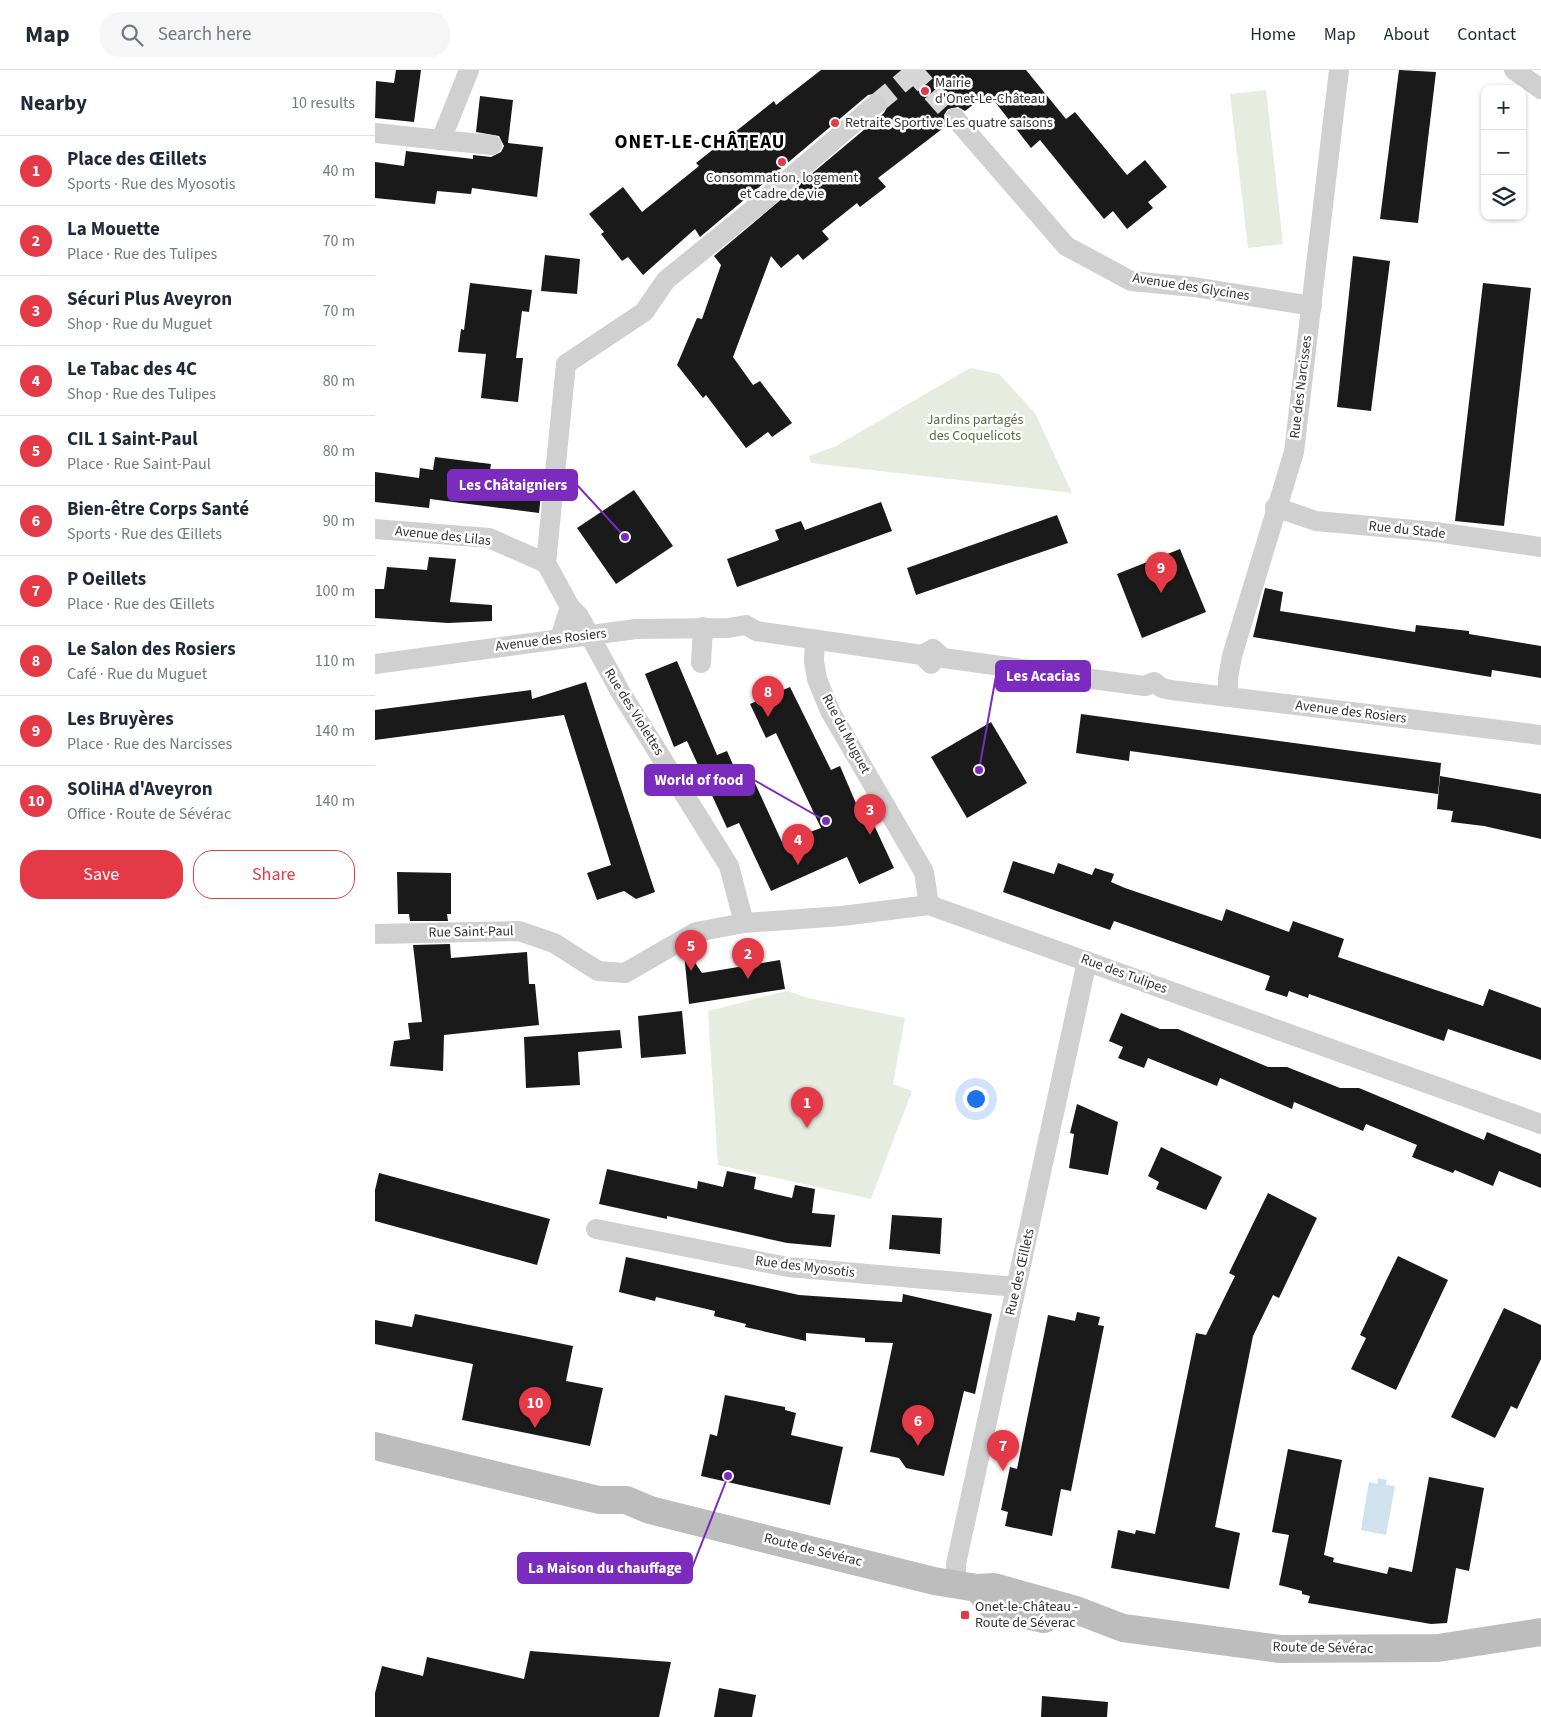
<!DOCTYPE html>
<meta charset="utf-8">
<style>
:root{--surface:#fff;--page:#f6f6f7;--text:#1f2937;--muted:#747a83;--line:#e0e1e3;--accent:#e43a47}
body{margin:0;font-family:"Source Sans 3",sans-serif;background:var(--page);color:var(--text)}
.controls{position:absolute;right:15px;top:15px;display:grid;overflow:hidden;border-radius:10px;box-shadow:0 1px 4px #0004}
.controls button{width:45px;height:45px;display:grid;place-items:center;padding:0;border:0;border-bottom:1px solid var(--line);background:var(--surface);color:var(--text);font:25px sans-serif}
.you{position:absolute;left:600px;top:1028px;width:18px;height:18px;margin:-12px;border:4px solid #fff;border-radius:50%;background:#1a73e8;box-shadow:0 0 0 8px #1a73e833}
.badge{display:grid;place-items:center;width:32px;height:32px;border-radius:50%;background:var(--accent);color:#fff;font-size:16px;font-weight:700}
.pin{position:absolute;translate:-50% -41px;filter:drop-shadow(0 1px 2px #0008)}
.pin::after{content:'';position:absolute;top:26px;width:18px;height:15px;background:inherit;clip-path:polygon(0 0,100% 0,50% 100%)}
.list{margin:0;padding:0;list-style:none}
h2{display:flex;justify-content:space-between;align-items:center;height:65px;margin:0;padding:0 20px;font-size:21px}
h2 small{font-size:16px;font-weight:400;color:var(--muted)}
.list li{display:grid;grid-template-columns:32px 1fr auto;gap:15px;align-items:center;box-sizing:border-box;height:70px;padding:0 20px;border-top:1px solid var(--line)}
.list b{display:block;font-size:19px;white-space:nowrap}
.list p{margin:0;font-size:16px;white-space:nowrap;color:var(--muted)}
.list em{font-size:16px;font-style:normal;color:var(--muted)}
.actions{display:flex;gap:10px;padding:15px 20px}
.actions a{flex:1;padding:11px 0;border:1px solid var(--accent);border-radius:20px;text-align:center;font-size:18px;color:var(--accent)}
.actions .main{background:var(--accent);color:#fff}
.icon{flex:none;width:28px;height:28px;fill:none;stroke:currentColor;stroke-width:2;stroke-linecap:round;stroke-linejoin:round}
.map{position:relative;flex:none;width:1166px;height:1647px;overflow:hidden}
header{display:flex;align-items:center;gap:30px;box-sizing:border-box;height:70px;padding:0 25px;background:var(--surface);border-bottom:1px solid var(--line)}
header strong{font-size:24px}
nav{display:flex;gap:28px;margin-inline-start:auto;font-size:18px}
.search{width:350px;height:45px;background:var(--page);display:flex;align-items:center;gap:12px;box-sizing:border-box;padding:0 18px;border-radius:20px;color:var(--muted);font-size:19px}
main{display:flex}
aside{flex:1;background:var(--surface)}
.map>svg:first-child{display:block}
.green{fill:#e6ecdf}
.water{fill:#cfe2ed}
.building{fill:#1a1a1a}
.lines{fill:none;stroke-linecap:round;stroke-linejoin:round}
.street-tunnel{stroke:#d6d6d6;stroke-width:20;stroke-dasharray:20 10;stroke-linecap:butt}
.street{stroke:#d0d0d0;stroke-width:20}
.secondary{stroke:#bdbdbd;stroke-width:28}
.poi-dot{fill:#e43a47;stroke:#fff;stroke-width:2}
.labels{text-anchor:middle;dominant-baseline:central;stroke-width:5;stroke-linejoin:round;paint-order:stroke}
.poi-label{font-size:14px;fill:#333;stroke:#fff;text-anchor:start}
.street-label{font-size:14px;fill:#333;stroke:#fff}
.park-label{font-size:14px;fill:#566f3f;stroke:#fff}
.district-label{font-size:19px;font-weight:bold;letter-spacing:1px;fill:#000;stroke:#fff}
.leader{fill:none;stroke:#7b2cbf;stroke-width:2}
.callout-dot{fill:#7b2cbf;stroke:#fff;stroke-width:2}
.callout{fill:#7b2cbf;stroke:#7b2cbf;stroke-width:2}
.callout-label{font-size:15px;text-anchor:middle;font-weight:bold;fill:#fff}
</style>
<header>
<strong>Map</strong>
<div class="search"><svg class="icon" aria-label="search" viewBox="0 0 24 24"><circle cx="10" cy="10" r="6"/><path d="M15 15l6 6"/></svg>Search here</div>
<nav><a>Home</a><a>Map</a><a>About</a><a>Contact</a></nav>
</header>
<main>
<aside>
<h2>Nearby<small>10 results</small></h2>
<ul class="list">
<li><span class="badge">1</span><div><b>Place des Œillets</b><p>Sports · Rue des Myosotis</p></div><em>40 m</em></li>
<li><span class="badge">2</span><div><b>La Mouette</b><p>Place · Rue des Tulipes</p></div><em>70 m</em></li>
<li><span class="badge">3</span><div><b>Sécuri Plus Aveyron</b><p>Shop · Rue du Muguet</p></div><em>70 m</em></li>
<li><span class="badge">4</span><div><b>Le Tabac des 4C</b><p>Shop · Rue des Tulipes</p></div><em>80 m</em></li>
<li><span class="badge">5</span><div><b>CIL 1 Saint-Paul</b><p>Place · Rue Saint-Paul</p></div><em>80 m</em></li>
<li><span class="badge">6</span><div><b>Bien-être Corps Santé</b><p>Sports · Rue des Œillets</p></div><em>90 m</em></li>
<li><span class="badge">7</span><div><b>P Oeillets</b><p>Place · Rue des Œillets</p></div><em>100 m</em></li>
<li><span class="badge">8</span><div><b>Le Salon des Rosiers</b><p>Café · Rue du Muguet</p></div><em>110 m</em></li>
<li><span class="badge">9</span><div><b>Les Bruyères</b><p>Place · Rue des Narcisses</p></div><em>140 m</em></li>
<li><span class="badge">10</span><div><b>SOliHA d'Aveyron</b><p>Office · Route de Sévérac</p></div><em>140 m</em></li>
</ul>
<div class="actions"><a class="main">Save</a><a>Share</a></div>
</aside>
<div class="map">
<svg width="1166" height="1647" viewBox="0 0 1166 1647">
<rect width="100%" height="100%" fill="#fff"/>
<g class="green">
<path d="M891,20L908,174L873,178L855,24Z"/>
<path d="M595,298L624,304L660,343L697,423L436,393L434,386L461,376Z"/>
<path d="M412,921L433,928L530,948L518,1014L537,1021L496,1129L343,1095L333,941Z"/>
</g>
<path class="water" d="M1003,1408L1012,1410L1011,1415L1020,1416L1011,1465L986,1460L994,1412L1002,1414Z"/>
<g class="building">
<path d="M21,0H46L39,52L0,48L1,11L19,13Z"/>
<path d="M446,0H651L691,49L700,42L752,105L770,90L792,117L773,132L778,138L752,159L738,141L729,149L665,70L656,78L613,23L590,41L583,37L573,39L569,45L571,56L503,108L511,117L485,137L482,133L447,161L454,169L428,190L423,184L406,198L396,186L358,287L378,315L385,311L417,353L397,367L393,362L371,378L331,325L328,328L302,295L322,248L327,249L346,195L339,186L509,43L512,37L510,27L504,23L493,25L325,167L320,159L268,205L253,187L247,191L226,164L229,162L214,144L248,117L267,142L324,96L321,93L399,31L401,35Z"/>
<path d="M1024,0L1061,2L1043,153L1005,149Z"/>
<path d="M105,26L138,30L133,73L168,77L162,127L97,118L96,124L62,121L60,134L0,128V92L29,96L31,81L98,89V85L116,87L126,82L129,76L124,66L101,62Z"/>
<path d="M170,185L205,189L202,224L166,221Z"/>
<path d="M978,186L1015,191L996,341L962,337Z"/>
<path d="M95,213L157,220L154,242L147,241L141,288H148L143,332L106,328L111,284L83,282L86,259L89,260Z"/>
<path d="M1108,213L1156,218L1129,456L1080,451Z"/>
<path d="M60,387L116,394L114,407L167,415L164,443L55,429L54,438L0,432V402L44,408L45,398L58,400Z"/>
<path d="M259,420L298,476L241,514L202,458Z"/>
<path d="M506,432L517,461L362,517L352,489L404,470L400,460L426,451L430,460Z"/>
<path d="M682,445L693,473L541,525L532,498Z"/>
<path d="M805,479L831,542L767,568L742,504Z"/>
<path d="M54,487L81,489L75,532L117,535V551L73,553L0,548V519H9L12,497L52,500Z"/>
<path d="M890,518L908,522L905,541L1040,562L1041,555L1094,561V564L1166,576V608L1117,600L1116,607L878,567Z"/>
<path d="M302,591L342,685L352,681L367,715L379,711L407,772L446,758L401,663L391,668L375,634L415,617L456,700L465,696L486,745L493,742L519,798L484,814L472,787L396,821L364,753L352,758L312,671L299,677L270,604Z"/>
<path d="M211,612L280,822L261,829L249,821L222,830L212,803L236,795L189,645L0,670V640L156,620L157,629Z"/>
<path d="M706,644L1066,693L1063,724L755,681L754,691L701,683Z"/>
<path d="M616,652L652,713L592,748L556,687Z"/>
<path d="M1065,706L1166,724V769L1109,756L1076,752L1078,741L1062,739Z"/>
<path d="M638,791L679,804L683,793L717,805L720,798L739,804L736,812L750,818L847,851L851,839L914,862L918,851L969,869L963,887L1108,936L1114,919L1166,938V990L1073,959L1069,971L934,924L933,928L914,921L912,927L890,920L895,906L739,851L735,860L628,822Z"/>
<path d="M22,802L76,803V844H72L73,851H35L34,844H23Z"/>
<path d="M75,874L76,888L152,882L154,914H160L164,955L69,965L68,1001L15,996L19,971L35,969L33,953L47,952L38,875Z"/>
<path d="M312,881L327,903L405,890L410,919L314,934L309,883Z"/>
<path d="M307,941L311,984L266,988L263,946Z"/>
<path d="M746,943L785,959H803L893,997H912L965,1018H984L1109,1070L1112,1062L1166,1084V1118L1124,1101L1118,1116L1080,1100L1078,1103L1037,1087L1042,1075L991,1054L988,1061L919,1032L917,1039L845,1008L842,1016L773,988L769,998L743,988L748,977L734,971Z"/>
<path d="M245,960L247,978L203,982L205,1015L151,1018L149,967Z"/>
<path d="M702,1034L743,1052L733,1105L694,1098L699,1064L695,1063Z"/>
<path d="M786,1077L847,1107L831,1140L781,1119L784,1112L773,1106Z"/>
<path d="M232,1099L322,1119L323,1111L348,1117L352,1101L381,1107L379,1119L417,1128L420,1115L440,1119L437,1143L460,1145L456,1177L412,1173L292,1146V1149L224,1134Z"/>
<path d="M4,1103L175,1149L162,1195L0,1151V1120Z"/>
<path d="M893,1123L942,1148L904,1228L898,1225L878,1266L840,1457L865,1463L854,1519L736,1498L743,1460L760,1464L761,1460L780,1464L821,1263L831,1265L860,1206L854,1203Z"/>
<path d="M517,1145L567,1148L565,1184L514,1179Z"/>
<path d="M1023,1186L1073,1210L1021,1320L976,1299L991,1268L985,1265Z"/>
<path d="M251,1187L424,1225L527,1232L528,1224L617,1244L600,1324L589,1321L569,1406L531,1398L524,1388L495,1382L518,1273L490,1272V1268L431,1263V1271L370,1257L371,1254L339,1246L340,1241L281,1227L280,1231L244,1222Z"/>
<path d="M1129,1238L1166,1255V1289L1142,1339L1136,1336L1120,1368L1076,1347Z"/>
<path d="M702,1242L725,1247L723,1255L729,1256L696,1421L686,1419L677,1466L630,1456L633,1442L626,1440L635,1397L642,1399L673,1245L700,1251Z"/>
<path d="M40,1244L198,1276L191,1311L228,1318L215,1376L87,1350L98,1294L0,1274V1250L37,1257Z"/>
<path d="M350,1325L410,1337V1340L421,1343L416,1365L468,1377L455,1435L326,1406L335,1364L342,1366Z"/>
<path d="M913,1379L967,1390L949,1485L959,1488L958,1492L1012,1504L1014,1497L1037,1502L1054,1407L1109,1418L1094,1501L1081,1498L1072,1553L1056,1554L933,1533L935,1526L927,1524V1521L904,1515L914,1465L897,1462Z"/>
<path d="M155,1581L296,1592L284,1647H0V1623L7,1596L48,1606L52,1587L149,1609Z"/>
<path d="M344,1618L381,1625L377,1647H339Z"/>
<path d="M667,1626L733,1632L732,1647H666Z"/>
</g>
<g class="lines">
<g class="street-tunnel">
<path d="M537,0L580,48"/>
<path d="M501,34L542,0"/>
</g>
<g class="street">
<path d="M1139,0L1166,19"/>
<path d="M580,48L691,176L756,211L819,217L937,236"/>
<path d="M0,63L66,70L94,0"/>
<path d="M66,70L117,75"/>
<path d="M900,437L941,451L1061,462L1166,477"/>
<path d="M0,459L114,468L171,493L195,537"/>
<path d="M171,493L191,294L269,242L291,210L375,142L501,34"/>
<path d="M185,568L195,537L204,546L246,623L354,796L369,853"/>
<path d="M440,570L439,591L442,609L455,641L549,802L554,835"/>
<path d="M547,585L558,579L568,588L669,602L677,609L686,605L770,616L779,612L787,618L796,620L1166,665"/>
<path d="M326,593L328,557"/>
<path d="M0,594L261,559L353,558L371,555L381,561L547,585L556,594"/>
<path d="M853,626V608L857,586L919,382L964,0"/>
<path d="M0,864L144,861L179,873L223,901L250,903L321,862L369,853L467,846L554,835L1166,1054"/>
<path d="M221,1159L413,1197L641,1217"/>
<path d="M581,1514V1494L712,891"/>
</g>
<g class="secondary">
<path d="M0,1376L224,1430H251L275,1440L559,1511L602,1518L619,1517L701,1540L748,1558L905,1579L1063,1578L1166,1562"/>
<path d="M602,1518L619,1538L669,1549"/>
</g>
</g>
<g class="poi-dot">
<circle cx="550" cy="21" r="5"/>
<circle cx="460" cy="53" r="5"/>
<circle cx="407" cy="92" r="5"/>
<rect x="585" y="1540" width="10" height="10" rx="2.5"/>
</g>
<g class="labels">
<g class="poi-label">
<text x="560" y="13">Mairie<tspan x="560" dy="16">d'Onet-Le-Château</tspan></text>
<text x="470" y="53">Retraite Sportive Les quatre saisons</text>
<text x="407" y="108" text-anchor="middle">Consommation, logement<tspan x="407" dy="16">et cadre de vie</tspan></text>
<text x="600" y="1537">Onet-le-Château -<tspan x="600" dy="16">Route de Séverac</tspan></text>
</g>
<g class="street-label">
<text transform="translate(816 217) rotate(9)">Avenue des Glycines</text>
<text transform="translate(926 317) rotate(-83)">Rue des Narcisses</text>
<text transform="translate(1032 460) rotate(6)">Rue du Stade</text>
<text transform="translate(68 466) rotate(6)">Avenue des Lilas</text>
<text transform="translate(176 570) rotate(-7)">Avenue des Rosiers</text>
<text transform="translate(259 642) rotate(58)">Rue des Violettes</text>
<text transform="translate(976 642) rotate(7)">Avenue des Rosiers</text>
<text transform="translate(471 664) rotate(62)">Rue du Muguet</text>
<text transform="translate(96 862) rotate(-1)">Rue Saint-Paul</text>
<text transform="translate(749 904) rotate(20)">Rue des Tulipes</text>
<text transform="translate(430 1197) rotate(7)">Rue des Myosotis</text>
<text transform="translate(645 1202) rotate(-77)">Rue des Œillets</text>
<text transform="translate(438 1480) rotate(14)">Route de Sévérac</text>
<text transform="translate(948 1578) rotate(1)">Route de Sévérac</text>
</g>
<g class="park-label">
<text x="600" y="350">Jardins partagés<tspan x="600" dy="16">des Coquelicots</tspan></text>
</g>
<g class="district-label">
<text x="325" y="72">ONET-LE-CHÂTEAU</text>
</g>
</g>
<path class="leader" d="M250 467L202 415M604 700L621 606M451 751L379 710M353 1406L317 1498"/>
<g class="callout-dot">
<circle cx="250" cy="467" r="5"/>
<circle cx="604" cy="700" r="5"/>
<circle cx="451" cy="751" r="5"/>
<circle cx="353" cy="1406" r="5"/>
</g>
<g class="callout">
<rect x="73" y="400" width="129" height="30" rx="5"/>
<rect x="621" y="591" width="94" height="30" rx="5"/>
<rect x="270" y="695" width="109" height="30" rx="5"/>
<rect x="143" y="1483" width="174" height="30" rx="5"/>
</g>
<g class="callout-label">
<text x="138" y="420">Les Châtaigniers</text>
<text x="668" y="611">Les Acacias</text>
<text x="324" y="715">World of food</text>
<text x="230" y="1503">La Maison du chauffage</text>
</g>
</svg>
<div class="controls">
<button>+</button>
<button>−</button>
<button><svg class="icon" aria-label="layers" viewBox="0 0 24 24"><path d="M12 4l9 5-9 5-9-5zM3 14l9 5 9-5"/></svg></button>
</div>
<div class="you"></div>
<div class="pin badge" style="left:432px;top:1058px">1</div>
<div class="pin badge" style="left:373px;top:909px">2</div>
<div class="pin badge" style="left:495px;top:765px">3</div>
<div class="pin badge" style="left:423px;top:795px">4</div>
<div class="pin badge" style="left:316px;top:901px">5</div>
<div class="pin badge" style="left:543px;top:1376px">6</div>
<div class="pin badge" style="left:628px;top:1401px">7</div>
<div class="pin badge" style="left:393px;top:647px">8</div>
<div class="pin badge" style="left:786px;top:523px">9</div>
<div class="pin badge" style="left:160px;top:1358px">10</div>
</div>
</main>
